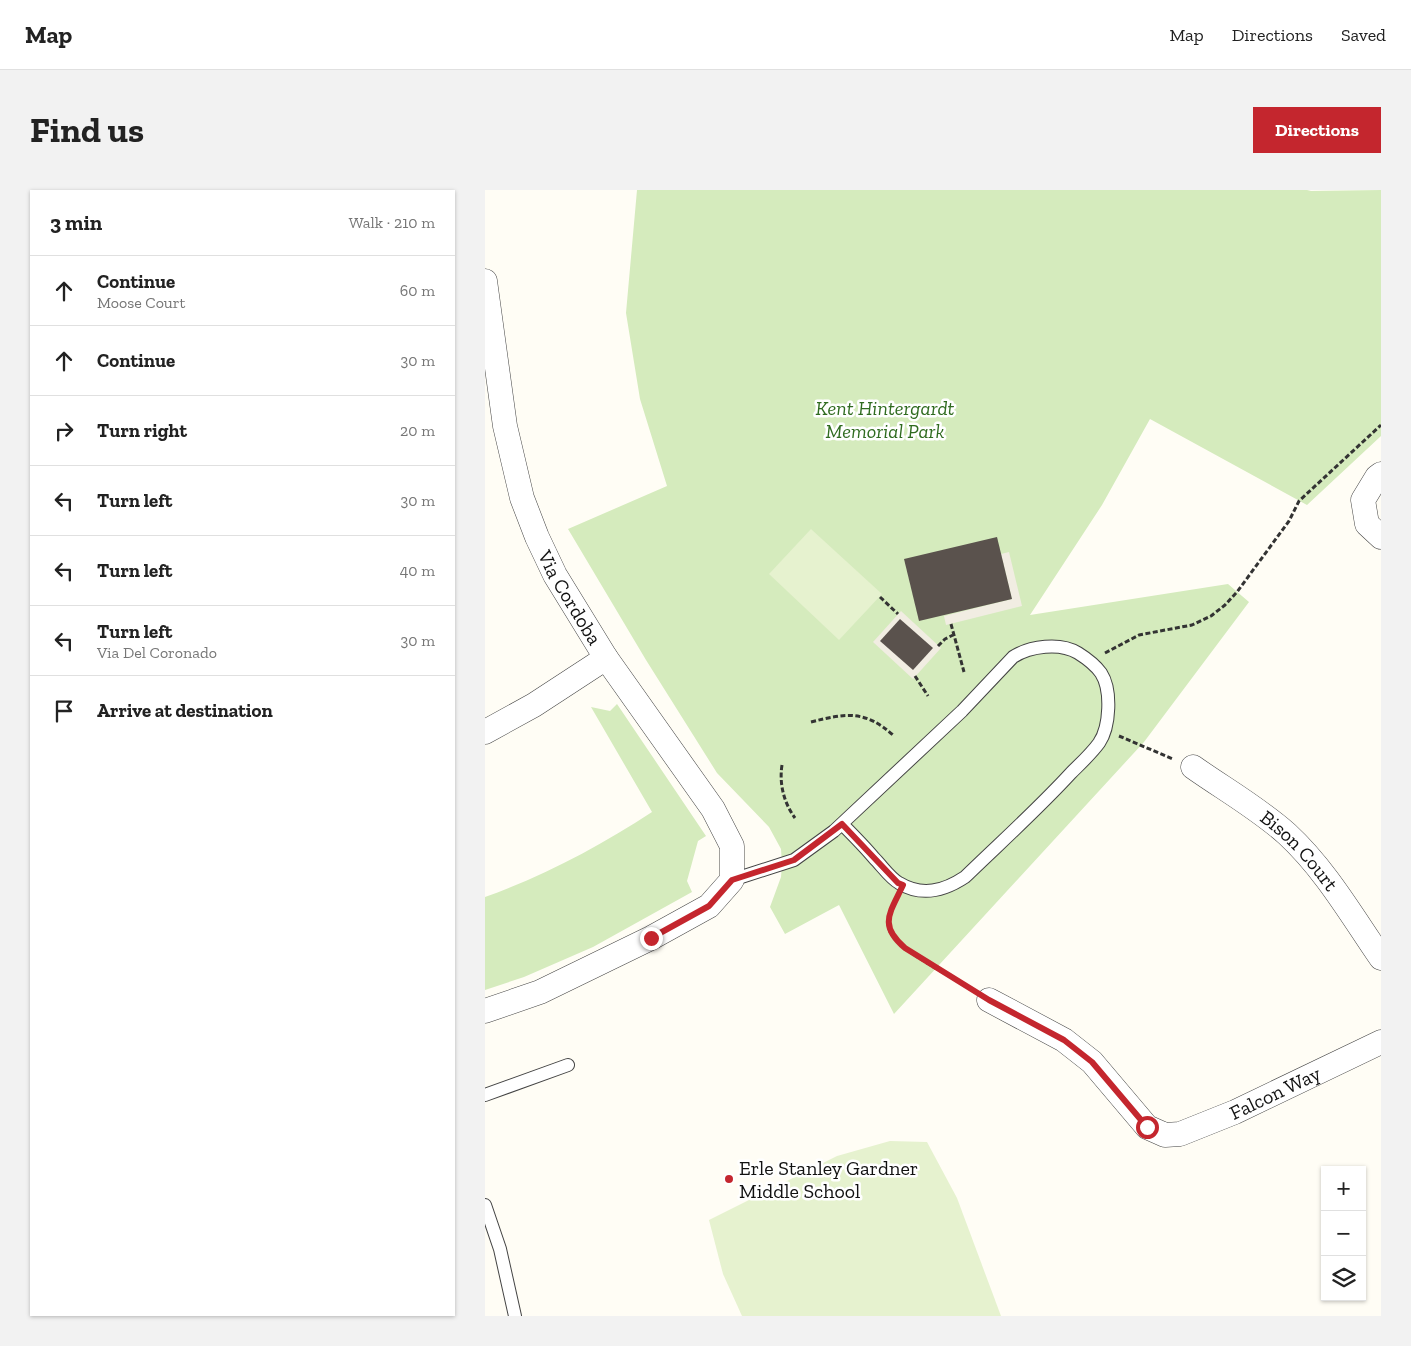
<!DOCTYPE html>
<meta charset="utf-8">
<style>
:root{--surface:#fff;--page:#f2f2f2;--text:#222;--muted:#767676;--line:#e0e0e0;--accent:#c4262e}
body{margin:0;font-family:"Zilla Slab",serif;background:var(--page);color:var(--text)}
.controls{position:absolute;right:15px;bottom:15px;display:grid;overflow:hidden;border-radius:0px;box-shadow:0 1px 4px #0004}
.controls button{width:45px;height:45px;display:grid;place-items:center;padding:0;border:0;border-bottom:1px solid var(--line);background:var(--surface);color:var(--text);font:25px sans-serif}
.stop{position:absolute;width:15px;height:15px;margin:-11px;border:4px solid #c4262e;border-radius:50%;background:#fff}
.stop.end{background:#c4262e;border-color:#fff;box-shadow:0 1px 5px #0008}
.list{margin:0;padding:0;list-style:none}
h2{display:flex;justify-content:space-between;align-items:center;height:65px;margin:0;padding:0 20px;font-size:21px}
h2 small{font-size:16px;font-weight:400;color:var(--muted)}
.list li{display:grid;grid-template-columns:32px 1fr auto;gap:15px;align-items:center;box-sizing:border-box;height:70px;padding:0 20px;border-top:1px solid var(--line)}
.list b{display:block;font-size:19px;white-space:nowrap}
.list p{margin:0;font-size:16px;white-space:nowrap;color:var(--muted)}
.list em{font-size:16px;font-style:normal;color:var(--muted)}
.icon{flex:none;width:28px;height:28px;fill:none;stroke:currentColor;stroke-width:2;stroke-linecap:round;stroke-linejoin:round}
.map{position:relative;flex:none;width:896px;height:1126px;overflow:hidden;border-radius:0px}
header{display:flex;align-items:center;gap:30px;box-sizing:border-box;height:70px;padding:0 25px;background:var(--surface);border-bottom:1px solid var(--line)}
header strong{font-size:24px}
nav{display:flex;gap:28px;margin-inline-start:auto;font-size:18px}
.intro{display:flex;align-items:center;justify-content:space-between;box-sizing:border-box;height:120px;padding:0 30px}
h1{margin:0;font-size:35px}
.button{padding:12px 22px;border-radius:0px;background:var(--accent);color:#fff;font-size:18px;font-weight:700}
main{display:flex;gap:30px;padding:0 30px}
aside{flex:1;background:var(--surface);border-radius:0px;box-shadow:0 1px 4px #0004}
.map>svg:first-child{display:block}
.green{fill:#d5ebbd}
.pitch{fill:#e6f2cf}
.plaza{fill:#f1ede2}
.building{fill:#5a524d}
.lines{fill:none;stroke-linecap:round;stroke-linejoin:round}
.lane-casing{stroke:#444;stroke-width:14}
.street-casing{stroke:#444;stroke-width:25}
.path{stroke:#333;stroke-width:3;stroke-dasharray:5 2.5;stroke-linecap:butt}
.lane{stroke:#fff;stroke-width:12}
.street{stroke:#fff;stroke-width:24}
.route{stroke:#c4262e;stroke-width:6}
.poi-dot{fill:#c4262e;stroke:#fff;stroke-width:2}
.labels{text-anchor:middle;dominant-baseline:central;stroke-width:5;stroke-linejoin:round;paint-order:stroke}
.park-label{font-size:20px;font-style:italic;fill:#2f6b1f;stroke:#fff}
.street-label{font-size:20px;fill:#111;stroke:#fff}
.poi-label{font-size:20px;fill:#111;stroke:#fff;text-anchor:start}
</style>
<header>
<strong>Map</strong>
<nav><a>Map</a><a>Directions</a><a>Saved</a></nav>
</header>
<div class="intro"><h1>Find us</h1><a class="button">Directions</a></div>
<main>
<aside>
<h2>3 min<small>Walk · 210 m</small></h2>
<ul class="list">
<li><svg class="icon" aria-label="ahead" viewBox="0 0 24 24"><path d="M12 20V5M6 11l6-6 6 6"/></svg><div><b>Continue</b><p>Moose Court</p></div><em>60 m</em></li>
<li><svg class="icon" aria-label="ahead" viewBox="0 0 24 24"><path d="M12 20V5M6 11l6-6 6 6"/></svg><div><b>Continue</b></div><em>30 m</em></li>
<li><svg class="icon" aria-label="right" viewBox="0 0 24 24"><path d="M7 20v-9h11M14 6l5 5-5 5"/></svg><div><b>Turn right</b></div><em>20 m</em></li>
<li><svg class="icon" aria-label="left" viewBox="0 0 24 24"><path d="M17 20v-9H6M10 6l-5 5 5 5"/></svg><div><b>Turn left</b></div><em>30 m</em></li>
<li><svg class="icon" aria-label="left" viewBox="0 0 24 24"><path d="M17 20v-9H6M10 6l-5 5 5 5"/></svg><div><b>Turn left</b></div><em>40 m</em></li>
<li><svg class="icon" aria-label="left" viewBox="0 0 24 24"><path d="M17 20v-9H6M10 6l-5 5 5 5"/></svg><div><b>Turn left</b><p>Via Del Coronado</p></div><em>30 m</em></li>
<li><svg class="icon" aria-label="arrive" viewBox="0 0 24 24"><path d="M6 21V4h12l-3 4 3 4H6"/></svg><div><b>Arrive at destination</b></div></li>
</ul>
</aside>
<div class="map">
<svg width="896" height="1126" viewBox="0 0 896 1126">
<rect width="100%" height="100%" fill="#fffdf5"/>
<g class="green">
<path d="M152,0H822L826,1L896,0V246L822,315L665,229L617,315L545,425L743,394L764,412L659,552L409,824L354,715L300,744L285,717L296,687L297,674L296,659L284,637L232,583L161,470L83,339L182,296L155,209L141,123Z"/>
<path d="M132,514L221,646L213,651L202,691L207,702L108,757L39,787L0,800V707C59,686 115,656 167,622L106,517L125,521Z"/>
</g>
<g class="pitch">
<path d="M326,339L397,404L354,450L284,384Z"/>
<path d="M405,951L442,952L472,1008L516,1126H257L238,1084L224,1030L352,966Z"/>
</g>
<g class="plaza">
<path d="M524,362L537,416L461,435L459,426L527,409L516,364Z"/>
<path d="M416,421L456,458L428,489L388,452Z"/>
</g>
<g class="building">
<path d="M512,347L527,409L434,431L419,369Z"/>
<path d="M415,429L448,458L428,480L395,451Z"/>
</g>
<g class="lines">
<g class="lane-casing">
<g id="lane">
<path d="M247,690L309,670L349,641L477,521L528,467C545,456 575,452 593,463C601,468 611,476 616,483C627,500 625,537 614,553C606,564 595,574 586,583C552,620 515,653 480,687C459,701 437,707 414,693C405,688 397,676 389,668C379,656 368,645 357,634"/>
<path d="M0,905L83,875"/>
<path d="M0,1015L15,1059L30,1126"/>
</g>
</g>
<g class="street-casing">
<g id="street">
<path id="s1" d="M0,91L20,236L37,308L52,347L70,385L121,468L228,619L247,656V690L224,716L166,748L55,802L0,821"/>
<path d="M896,284L892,287L878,310L882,334L896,347"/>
<path d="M0,542L49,515L121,468"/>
<path id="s2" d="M708,577C739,599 773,618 802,644C840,679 867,726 896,768"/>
<path id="s3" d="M504,810L579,850L607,872L662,937L680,945L695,944L750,922L896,852"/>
</g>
</g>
<g class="path">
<path d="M395,407L413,424"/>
<path d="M466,434L479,482"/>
<path d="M453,456L460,449L468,445"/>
<path d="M620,463L654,445L707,435L726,426L740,415L752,402L804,331L814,311L896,235"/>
<path d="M430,486L443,506"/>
<path d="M326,532C361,523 380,520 408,545"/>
<path d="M634,546L688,569"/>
<path d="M297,575C294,594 299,613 310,628"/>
<path d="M411,709C407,717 401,729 404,739C410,759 466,786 485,798"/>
</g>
<use href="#lane" class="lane"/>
<use href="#street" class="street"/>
</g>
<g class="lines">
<path class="route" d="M166,748L224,716L247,690L309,670L357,634L413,693L418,695C405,723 393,735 420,758L504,810L579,850L607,872L662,937"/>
</g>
<circle class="poi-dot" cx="244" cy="989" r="5"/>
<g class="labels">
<g class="park-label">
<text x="400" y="218">Kent Hintergardt<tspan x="400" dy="23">Memorial Park</tspan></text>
</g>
<g class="street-label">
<text stroke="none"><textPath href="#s1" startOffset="331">Via Cordoba</textPath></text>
<text stroke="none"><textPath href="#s2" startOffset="136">Bison Court</textPath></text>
<text stroke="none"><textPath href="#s3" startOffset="344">Falcon Way</textPath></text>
</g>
<g class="poi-label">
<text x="254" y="978">Erle Stanley Gardner<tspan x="254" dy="23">Middle School</tspan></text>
</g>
</g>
</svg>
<div class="controls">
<button>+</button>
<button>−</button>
<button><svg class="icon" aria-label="layers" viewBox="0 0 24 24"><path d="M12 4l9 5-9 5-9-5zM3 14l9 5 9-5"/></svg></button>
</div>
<div class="stop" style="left:662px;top:937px"></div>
<div class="stop end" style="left:166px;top:748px"></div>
</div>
</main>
